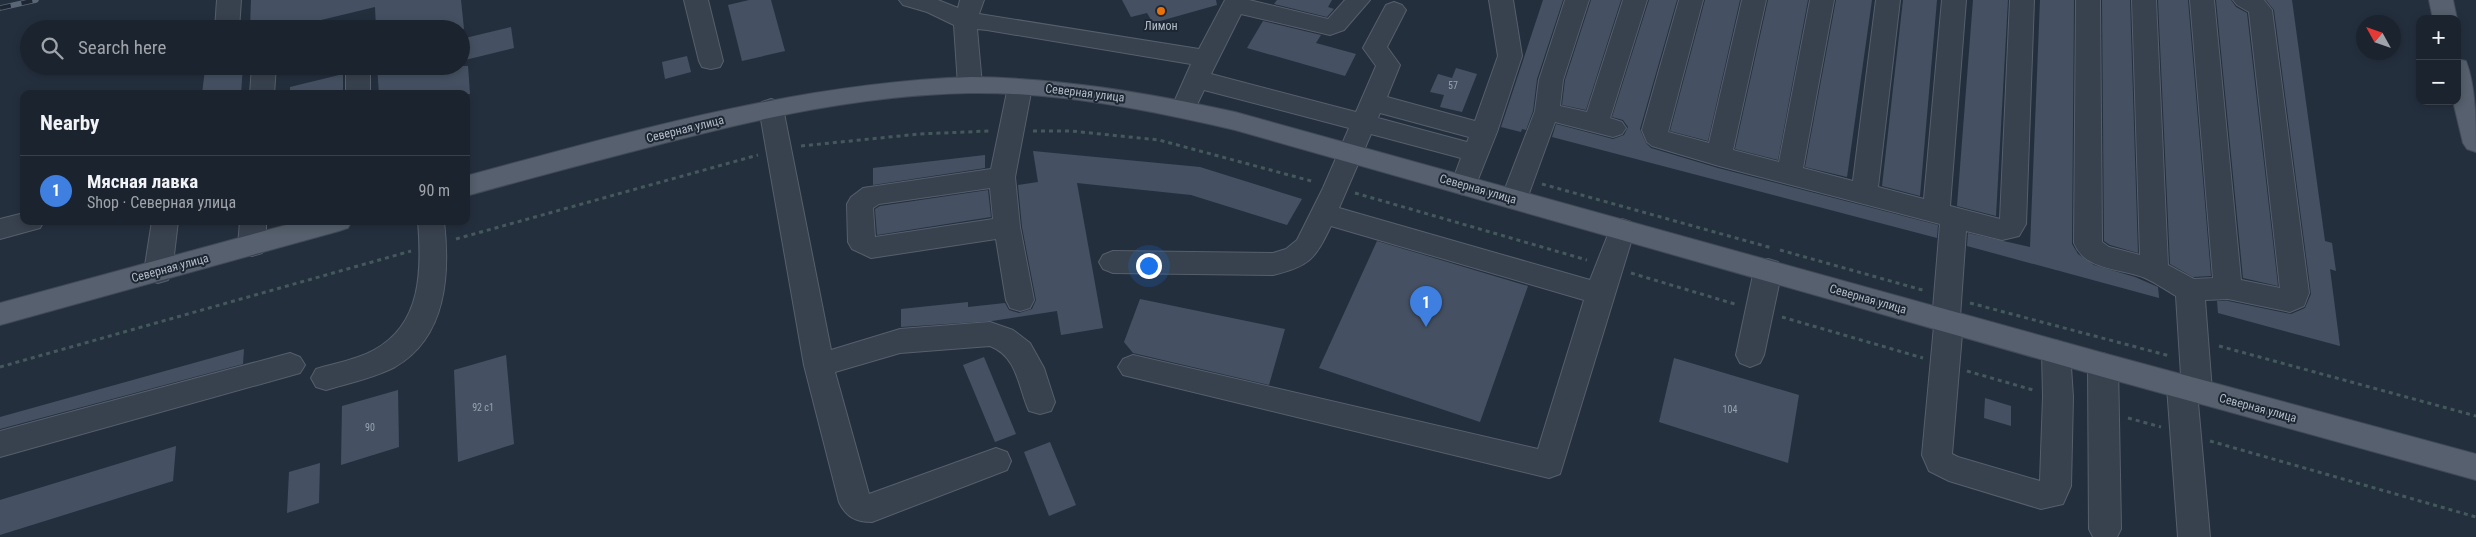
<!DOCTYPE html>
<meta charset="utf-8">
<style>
:root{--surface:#1b232e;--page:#242b36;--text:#f1f3f6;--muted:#a0a4aa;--line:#39404a;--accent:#8c9099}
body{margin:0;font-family:"Roboto Condensed",sans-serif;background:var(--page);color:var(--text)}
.controls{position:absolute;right:15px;top:15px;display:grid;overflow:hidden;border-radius:10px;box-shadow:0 2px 8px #0003}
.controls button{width:45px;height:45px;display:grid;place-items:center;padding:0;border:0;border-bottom:1px solid var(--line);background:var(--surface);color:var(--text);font:25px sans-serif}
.compass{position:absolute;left:2356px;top:15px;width:45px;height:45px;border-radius:50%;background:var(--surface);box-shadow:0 2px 8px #0003;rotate:310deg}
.you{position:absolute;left:1148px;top:265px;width:18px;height:18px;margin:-12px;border:4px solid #fff;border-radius:50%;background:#1a73e8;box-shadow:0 0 0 8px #1a73e833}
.badge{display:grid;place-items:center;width:32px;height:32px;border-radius:50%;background:var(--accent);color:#fff;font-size:16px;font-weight:700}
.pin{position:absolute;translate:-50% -41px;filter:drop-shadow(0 1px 2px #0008)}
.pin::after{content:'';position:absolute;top:26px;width:18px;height:15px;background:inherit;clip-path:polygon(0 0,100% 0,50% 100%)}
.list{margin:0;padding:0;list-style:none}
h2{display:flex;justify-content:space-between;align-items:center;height:65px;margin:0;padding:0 20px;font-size:21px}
h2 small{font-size:16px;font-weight:400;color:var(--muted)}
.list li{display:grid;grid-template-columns:32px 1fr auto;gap:15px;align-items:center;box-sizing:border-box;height:70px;padding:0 20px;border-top:1px solid var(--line)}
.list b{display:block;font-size:19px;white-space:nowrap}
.list p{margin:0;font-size:16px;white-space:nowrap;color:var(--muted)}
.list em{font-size:16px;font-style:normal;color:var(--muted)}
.icon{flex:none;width:28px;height:28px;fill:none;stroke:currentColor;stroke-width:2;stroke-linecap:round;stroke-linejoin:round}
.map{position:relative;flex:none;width:2476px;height:537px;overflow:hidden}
.search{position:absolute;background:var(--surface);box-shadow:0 2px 8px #0003;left:20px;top:20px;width:450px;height:55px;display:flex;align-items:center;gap:12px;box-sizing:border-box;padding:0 18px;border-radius:28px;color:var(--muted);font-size:19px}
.panel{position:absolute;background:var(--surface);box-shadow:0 2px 8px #0003;left:20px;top:90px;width:450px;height:135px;border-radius:10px}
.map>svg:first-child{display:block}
.building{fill:#455162}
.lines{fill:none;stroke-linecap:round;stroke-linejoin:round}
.minor-casing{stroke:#565f6c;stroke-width:2}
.major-casing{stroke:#414a57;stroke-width:2}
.path{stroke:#44595c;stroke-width:3;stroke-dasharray:4 4;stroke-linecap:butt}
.minor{fill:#38414e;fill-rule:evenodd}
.major{fill:#56606e;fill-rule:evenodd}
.rail-casing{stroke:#5a6575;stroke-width:5.5}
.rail{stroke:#1d2633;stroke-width:4;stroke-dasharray:11;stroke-linecap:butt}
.food-dot{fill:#e8710a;stroke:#1d2633;stroke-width:2}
.labels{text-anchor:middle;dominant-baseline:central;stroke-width:4;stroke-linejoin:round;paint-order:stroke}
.number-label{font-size:10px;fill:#98a1af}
.poi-label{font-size:12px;fill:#b4bcc9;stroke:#1d2633}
.street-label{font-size:12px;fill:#b4bcc9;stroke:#1d2633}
</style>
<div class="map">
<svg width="2476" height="537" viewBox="0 0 2476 537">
<rect width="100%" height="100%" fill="#242f3e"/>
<g class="building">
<path d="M251,0H461L464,29H376L375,7L284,29H250Z"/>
<path d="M749,0H771L785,51L742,61L728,5Z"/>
<path d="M1122,0H1216L1217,5L1153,23L1147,13L1131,17Z"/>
<path d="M1277,0H1332L1328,7L1334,9L1327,17L1274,4Z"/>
<path d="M1543,0H1563L1537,79L1533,111L1526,130L1522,129L1521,132L1501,127Z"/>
<path d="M1591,0H1621L1586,110L1562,105L1565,80Z"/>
<path d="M1649,0H1677L1640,129L1646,143L1651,148L1718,168L1938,225L1937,238L1552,137L1556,124L1613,139L1624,135L1628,127L1623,120L1612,117Z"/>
<path d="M1705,0H1740L1708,141L1670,131Z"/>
<path d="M1768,0H1808L1778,160L1735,149Z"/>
<path d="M1836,0H1872L1847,177L1805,167Z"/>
<path d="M1903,0H1937L1920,196L1882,186Z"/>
<path d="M1973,0H2008L1996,216L1957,206Z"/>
<path d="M2040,0H2074L2072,244L2078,254L2094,265L2135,277L2158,287L2159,298L1967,246L1968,233L2030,247Z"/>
<path d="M2102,0H2130L2138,253L2110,245L2104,241Z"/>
<path d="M2158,0H2188L2211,276L2193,277L2170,264Z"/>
<path d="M2216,0H2231L2236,7L2247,13L2278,286L2243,278Z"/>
<path d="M2266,0H2292L2325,241L2332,243L2336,271L2330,269L2340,346L2218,313L2217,301H2228L2291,314L2305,308L2311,294L2274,10Z"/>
<path d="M1263,21L1321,35L1316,43L1356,54L1345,76L1247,48Z"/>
<path d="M511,27L514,48L461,61V39Z"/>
<path d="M687,56L691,72L665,79L662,62Z"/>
<path d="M215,66H243L241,94H202L205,69Z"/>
<path d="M377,66H468L470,94H379Z"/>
<path d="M1456,68L1477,74L1462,112L1440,107L1444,95L1430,92L1438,74L1452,78Z"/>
<path d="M343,74V94H290V87Z"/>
<path d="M1033,151L1200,167L1302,199L1287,225L1191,195L1077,183L1103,328L1061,335L1057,311L992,321L901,327V309L968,302V307L1005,303L1009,310L1019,313L1032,309L1036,300L1022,227L1018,185L1038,182Z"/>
<path d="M985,155V168L873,185V168Z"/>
<path d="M988,190L991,217L877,235L875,209L880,206Z"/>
<path d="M1377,241L1528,286L1480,422L1319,368Z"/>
<path d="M1140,299L1285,329L1269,385L1133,353L1124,342Z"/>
<path d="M244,349L243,364L0,429V417Z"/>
<path d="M506,355L514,444L458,462L454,370Z"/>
<path d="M984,357L1016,434L995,442L963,365Z"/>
<path d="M1674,358L1799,395L1788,463L1659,422Z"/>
<path d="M398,390L399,447L341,465L342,406Z"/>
<path d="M1985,398L2011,406V426L1984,418Z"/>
<path d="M1050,442L1076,505L1049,516L1024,452Z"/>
<path d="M176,446L173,481L0,535V500Z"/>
<path d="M320,463L319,503L287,513L289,472Z"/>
</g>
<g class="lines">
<g class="minor-casing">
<g id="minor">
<path d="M217,0H241L239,29H215Z"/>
<path d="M684,0H708L723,61L720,67L711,69L702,67L699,61Z"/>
<path d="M899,0H938L958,8L960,0H984L979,14L1199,49L1225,0H1249L1328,19L1345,0H1370L1344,30L1330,35L1241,14L1211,74L1356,112L1376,66L1363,48L1386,5L1394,2L1402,5L1406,10L1387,47L1400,65L1387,97L1475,121L1498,56L1489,0H1513L1522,56L1497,132L1473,192L1464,195L1455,192L1451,185L1461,158L1371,134L1339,208L1590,280L1613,222L1622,219L1631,222L1635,229L1560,474L1549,478L1123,375L1118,367L1123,359L1133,355L1538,449L1584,300L1331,226C1315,259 1310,266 1273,275L1113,273L1103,269L1099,262L1103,255L1113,251L1273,253L1286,249L1297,240L1323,188L1349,128L1204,90L1192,115L1183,118L1174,115L1171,109L1191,64L987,30L977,29L982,85L979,91L970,93L961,91L958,85L954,25L927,12L903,5ZM1380,113L1469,137L1467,142L1378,118Z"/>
<path d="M1565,0H1589L1563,80L1560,106L1587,112L1623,0H1647L1610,118L1622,122L1626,128L1622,134L1613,137L1555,122L1527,199L1523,206L1514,209L1505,206L1501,199L1535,111L1539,80Z"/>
<path d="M1679,0H1703L1668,132L1709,143L1742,0H1766L1733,150L1779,162L1810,0H1834L1803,168L1853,181L1876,0H1900L1878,187L1924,199L1942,0H1966L1950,206L2000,219L2010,0H2034L2026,224L2019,236L2002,240L1966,231L1960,317L1963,322L1952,454L1958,457L2040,481L2043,397L2042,352L2046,344L2056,340L2066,344L2070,352L2073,397L2071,486L2063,504L2041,509L1949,481L1929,471L1922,455L1934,326L1932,321L1940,224L1719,166L1652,146L1647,142L1642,130Z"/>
<path d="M2076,0H2100L2102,242L2109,247L2140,255L2132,0H2156L2168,265L2194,279L2213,278L2190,0H2214L2241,280L2280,288L2249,12L2237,5L2233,0H2264L2272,10L2309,293L2304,306L2290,312L2228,299L2205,300L2212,391L2207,400L2198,403L2210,537H2178L2167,387L2172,378L2181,375L2176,296C2166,290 2156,283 2145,278C2121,268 2085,271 2074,243Z"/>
<path d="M252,66H276L274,94H250Z"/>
<rect x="346" y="66" width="24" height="28"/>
<path d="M1020,79L1029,81L1032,87L1015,177L1020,227L1034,300L1030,308L1020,311L1010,308L1006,300L996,239L871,258L852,249L848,242L847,204L851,197L863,188L991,169L1008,87L1011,81ZM990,188L993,219L875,237L873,208L879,204Z"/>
<path d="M771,99L780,102L783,108L831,350L900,329L990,322L1013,330L1030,343L1044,368L1055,402L1051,411L1040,414L1029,411C1018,387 1018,357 990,346L900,353L835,372L869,494L996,448L1007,452L1011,461L1007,470L872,522C856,522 846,517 839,502L804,365L759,108L762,102Z"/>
<path d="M24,213V221H44L40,228L0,239V219Z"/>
<path d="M152,221H178L172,272L168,280L158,283L148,280L144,272Z"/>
<path d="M240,221H266V246L262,253L252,256L242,253L238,246Z"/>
<path d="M418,221H444C450,274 447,337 395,367C374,378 349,383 326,390L316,387L311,378L316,369C335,363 356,360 374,350C422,324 422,270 418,221Z"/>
<path d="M1768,259L1778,262L1782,270L1764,355L1760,363L1750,367L1740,363L1736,355L1754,270L1758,262Z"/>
<path d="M290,353L300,357L305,365L300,373L0,457V431Z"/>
<path d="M2103,353L2113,357L2118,365L2121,529L2117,537H2093L2089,529L2088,365L2093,357Z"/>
</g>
</g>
<g class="major-casing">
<g id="major">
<path d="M2429,0H2453L2457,19H2433Z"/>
<path d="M2457,59L2466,61C2476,87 2476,123 2476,152L2467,149L2463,143L2453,101H2457Z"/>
<path d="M971,77C1061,78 1148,93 1235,112L2103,353L2476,454V480L2103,377L1235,130C1148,110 1060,92 970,93C857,95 747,121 638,150C580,165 523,180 466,196V176C632,131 799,83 971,77Z"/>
<path d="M301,221H352L348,228L339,231L0,325V303Z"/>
</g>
</g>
<g class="path">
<path d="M1033,131H1071L1159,140L1315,182"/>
<path d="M801,146L919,134L989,131"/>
<path d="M1542,184L1772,248"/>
<path d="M1355,193L1587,260"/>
<path d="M456,239L758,155"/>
<path d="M1780,250L1926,291"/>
<path d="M1631,273L1738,305"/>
<path d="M1970,303L2170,356"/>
<path d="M1782,317L1923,358"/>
<path d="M2219,346L2476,416"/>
<path d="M0,367L411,251"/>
<path d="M1967,371L2033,390"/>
<path d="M2128,418L2161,427"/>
<path d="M2210,441L2476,517"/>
</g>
<use href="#minor" class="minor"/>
<use href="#major" class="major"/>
<g class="rail-casing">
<path id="rail" d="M0,8L36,0"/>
</g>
<use href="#rail" class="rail"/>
</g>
<circle class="food-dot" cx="1161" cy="11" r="5"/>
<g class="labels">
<g class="number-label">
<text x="1453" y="85">57</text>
<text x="483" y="407">92 с1</text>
<text x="1730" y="409">104</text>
<text x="370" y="427">90</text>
</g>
<g class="poi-label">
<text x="1161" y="26">Лимон</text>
</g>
<g class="street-label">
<text transform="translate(1085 93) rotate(7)">Северная улица</text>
<text transform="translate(685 129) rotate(-14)">Северная улица</text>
<text transform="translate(1478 189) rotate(16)">Северная улица</text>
<text transform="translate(170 268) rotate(-15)">Северная улица</text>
<text transform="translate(1868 299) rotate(16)">Северная улица</text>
<text transform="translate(2258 408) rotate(15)">Северная улица</text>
</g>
</g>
</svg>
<div class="controls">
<button>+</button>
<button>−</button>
</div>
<svg class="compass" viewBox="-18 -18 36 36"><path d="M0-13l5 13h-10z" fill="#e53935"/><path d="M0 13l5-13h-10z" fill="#a0a4aa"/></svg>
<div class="you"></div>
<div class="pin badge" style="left:1426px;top:327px;background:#3f7fe0">1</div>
<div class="search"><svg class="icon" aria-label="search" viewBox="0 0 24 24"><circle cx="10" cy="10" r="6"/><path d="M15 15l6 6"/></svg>Search here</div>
<section class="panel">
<h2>Nearby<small></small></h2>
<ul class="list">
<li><span class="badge" style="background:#3f7fe0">1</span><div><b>Мясная лавка</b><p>Shop · Северная улица</p></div><em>90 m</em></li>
</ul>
</section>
</div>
